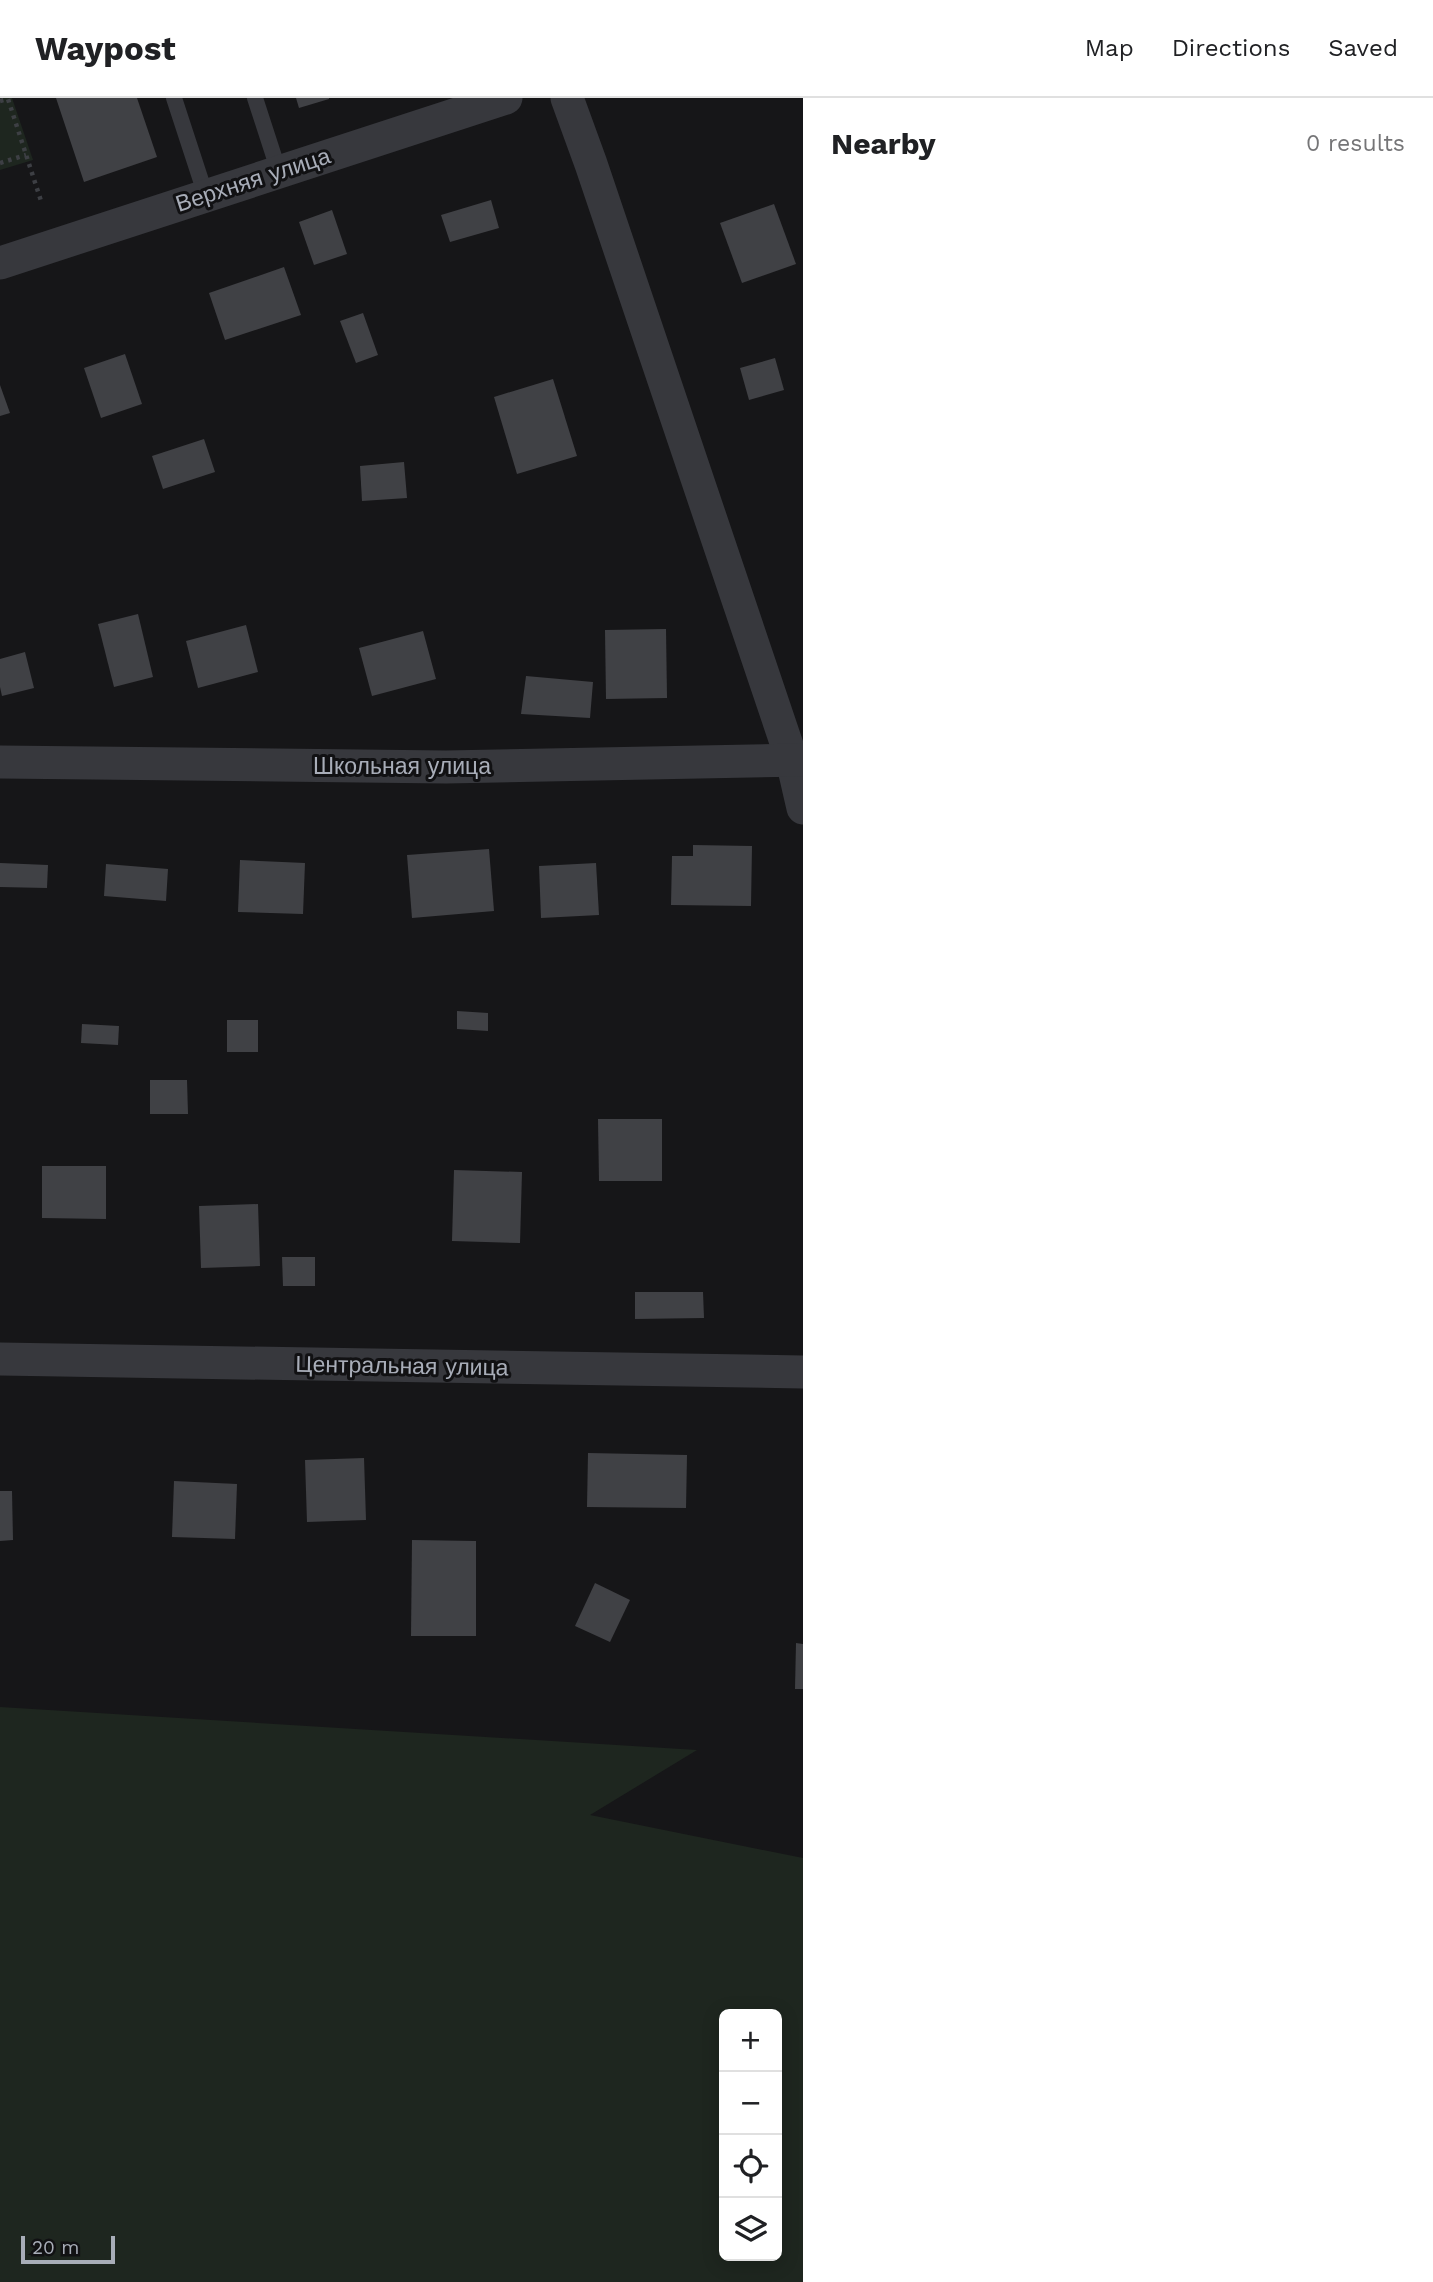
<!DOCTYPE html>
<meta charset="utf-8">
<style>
:root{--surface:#fff;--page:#f6f6f6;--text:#202124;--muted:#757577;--line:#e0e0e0}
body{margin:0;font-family:"Work Sans",sans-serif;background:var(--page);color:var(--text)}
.controls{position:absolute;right:21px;bottom:21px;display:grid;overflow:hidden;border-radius:10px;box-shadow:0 4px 18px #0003}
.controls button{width:63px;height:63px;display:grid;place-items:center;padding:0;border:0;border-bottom:2px solid var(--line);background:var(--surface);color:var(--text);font:35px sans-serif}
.scale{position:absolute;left:21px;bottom:18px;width:94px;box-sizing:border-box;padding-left:7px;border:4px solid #a8adb8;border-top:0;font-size:19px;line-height:24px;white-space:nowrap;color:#a8adb8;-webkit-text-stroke:5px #111113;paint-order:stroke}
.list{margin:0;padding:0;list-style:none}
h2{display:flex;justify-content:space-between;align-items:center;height:91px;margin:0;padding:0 28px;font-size:30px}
h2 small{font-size:23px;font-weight:400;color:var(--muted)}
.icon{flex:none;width:38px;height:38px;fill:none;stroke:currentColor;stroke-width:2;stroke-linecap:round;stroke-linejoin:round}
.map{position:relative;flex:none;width:803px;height:2184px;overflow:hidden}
header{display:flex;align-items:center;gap:42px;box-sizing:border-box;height:98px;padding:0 35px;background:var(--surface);border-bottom:2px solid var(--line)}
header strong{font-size:33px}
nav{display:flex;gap:38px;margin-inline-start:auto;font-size:24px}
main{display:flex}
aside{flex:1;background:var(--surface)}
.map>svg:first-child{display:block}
.green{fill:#1e261f;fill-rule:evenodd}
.building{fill:#404145}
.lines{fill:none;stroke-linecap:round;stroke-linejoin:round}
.path{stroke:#3d3f44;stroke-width:4.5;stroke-dasharray:3.5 5;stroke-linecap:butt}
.lane{stroke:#37383d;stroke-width:16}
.street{stroke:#37383d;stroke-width:33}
.labels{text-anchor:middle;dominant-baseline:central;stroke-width:6;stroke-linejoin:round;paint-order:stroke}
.street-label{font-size:23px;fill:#a8adb8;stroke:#111113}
</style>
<header>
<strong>Waypost</strong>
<nav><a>Map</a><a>Directions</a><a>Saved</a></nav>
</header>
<main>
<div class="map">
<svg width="803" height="2184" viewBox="0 0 803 2184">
<rect width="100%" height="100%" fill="#161618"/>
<g class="green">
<path d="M0,0H12L33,62L0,72Z"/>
<path d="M0,1609L697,1652L590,1717L803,1760V2184H0ZM724,1916H777V2158H724Z"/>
</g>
<g class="building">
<path d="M56,0H137L157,59L84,84Z"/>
<path d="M296,0H329V1L299,10Z"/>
<path d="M491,102L499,130L450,144L441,117Z"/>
<path d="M774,106L796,166L742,185L720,125Z"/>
<path d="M332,112L347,156L314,167L299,124Z"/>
<path d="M284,169L301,217L225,242L209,195Z"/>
<path d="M363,215L378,257L356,265L340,223Z"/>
<path d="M125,256L142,306L101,320L84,270Z"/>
<path d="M775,260L784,292L749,302L740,270Z"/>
<path d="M553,281L577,358L517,376L494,299Z"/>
<path d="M0,287L10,315L0,318Z"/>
<path d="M204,341L215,374L163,391L152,358Z"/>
<path d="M404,364L407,400L362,403L360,368Z"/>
<path d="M138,516L153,579L114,589L98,526Z"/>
<path d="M246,527L258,574L198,590L186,543Z"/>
<path d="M666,531L667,600L606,601L605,532Z"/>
<path d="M423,533L436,581L372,598L359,550Z"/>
<path d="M25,554L34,590L2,598L0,589V561Z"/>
<path d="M526,578L593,584L590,620L521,616Z"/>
<path d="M693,747L752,748L751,808L671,807L672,758H693Z"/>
<path d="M489,751L494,813L412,820L407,757Z"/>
<path d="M240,762L305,765L303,816L238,814Z"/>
<path d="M0,765L48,767L47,790L0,789Z"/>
<path d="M596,765L599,817L541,820L539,768Z"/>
<path d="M106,766L168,771L166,803L104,798Z"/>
<path d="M457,913L488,915V933L457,931Z"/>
<rect x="227" y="922" width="31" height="32"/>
<path d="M82,926L119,928L118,947L81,945Z"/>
<path d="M150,982H187L188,1016H150Z"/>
<path d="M598,1021H662V1083H599Z"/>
<path d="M42,1068H106V1121L42,1120Z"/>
<path d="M454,1072L522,1074L520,1145L452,1143Z"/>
<path d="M258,1106L260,1168L201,1170L199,1108Z"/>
<path d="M282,1159H315V1188H283Z"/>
<path d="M635,1194H703L704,1220L635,1221Z"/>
<path d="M588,1355L687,1357L686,1410L587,1409Z"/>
<path d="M364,1360L366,1422L307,1424L305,1362Z"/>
<path d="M174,1383L237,1386L235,1441L172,1439Z"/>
<path d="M0,1393H12L13,1442L0,1443Z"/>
<path d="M412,1442L476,1443V1538H411Z"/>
<path d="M595,1485L630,1502L610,1544L575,1528Z"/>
<path d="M796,1545L803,1546V1591H795Z"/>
</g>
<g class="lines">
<g class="path">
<path d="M0,3L8,1L42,106"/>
<path d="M0,65L26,57"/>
</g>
<g class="lane">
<path d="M174,0L206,98"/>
<path d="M255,0L279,74"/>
</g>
<g class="street">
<path d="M567,0L591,66L792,662L803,710"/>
<path d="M0,165L506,0"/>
<path d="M0,664L446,669L803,662"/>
<path d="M0,1261L803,1274"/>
</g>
</g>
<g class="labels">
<g class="street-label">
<text transform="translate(253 82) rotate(-18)">Верхняя улица</text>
<text x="402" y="668">Школьная улица</text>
<text transform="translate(402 1268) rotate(1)">Центральная улица</text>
</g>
</g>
</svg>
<div class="controls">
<button>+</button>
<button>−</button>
<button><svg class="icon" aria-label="locate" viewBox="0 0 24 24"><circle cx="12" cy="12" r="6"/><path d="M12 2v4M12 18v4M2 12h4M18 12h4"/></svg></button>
<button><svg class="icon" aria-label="layers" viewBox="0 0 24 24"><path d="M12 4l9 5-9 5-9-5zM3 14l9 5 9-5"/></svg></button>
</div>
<div class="scale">20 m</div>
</div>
<aside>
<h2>Nearby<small>0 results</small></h2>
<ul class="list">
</ul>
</aside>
</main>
